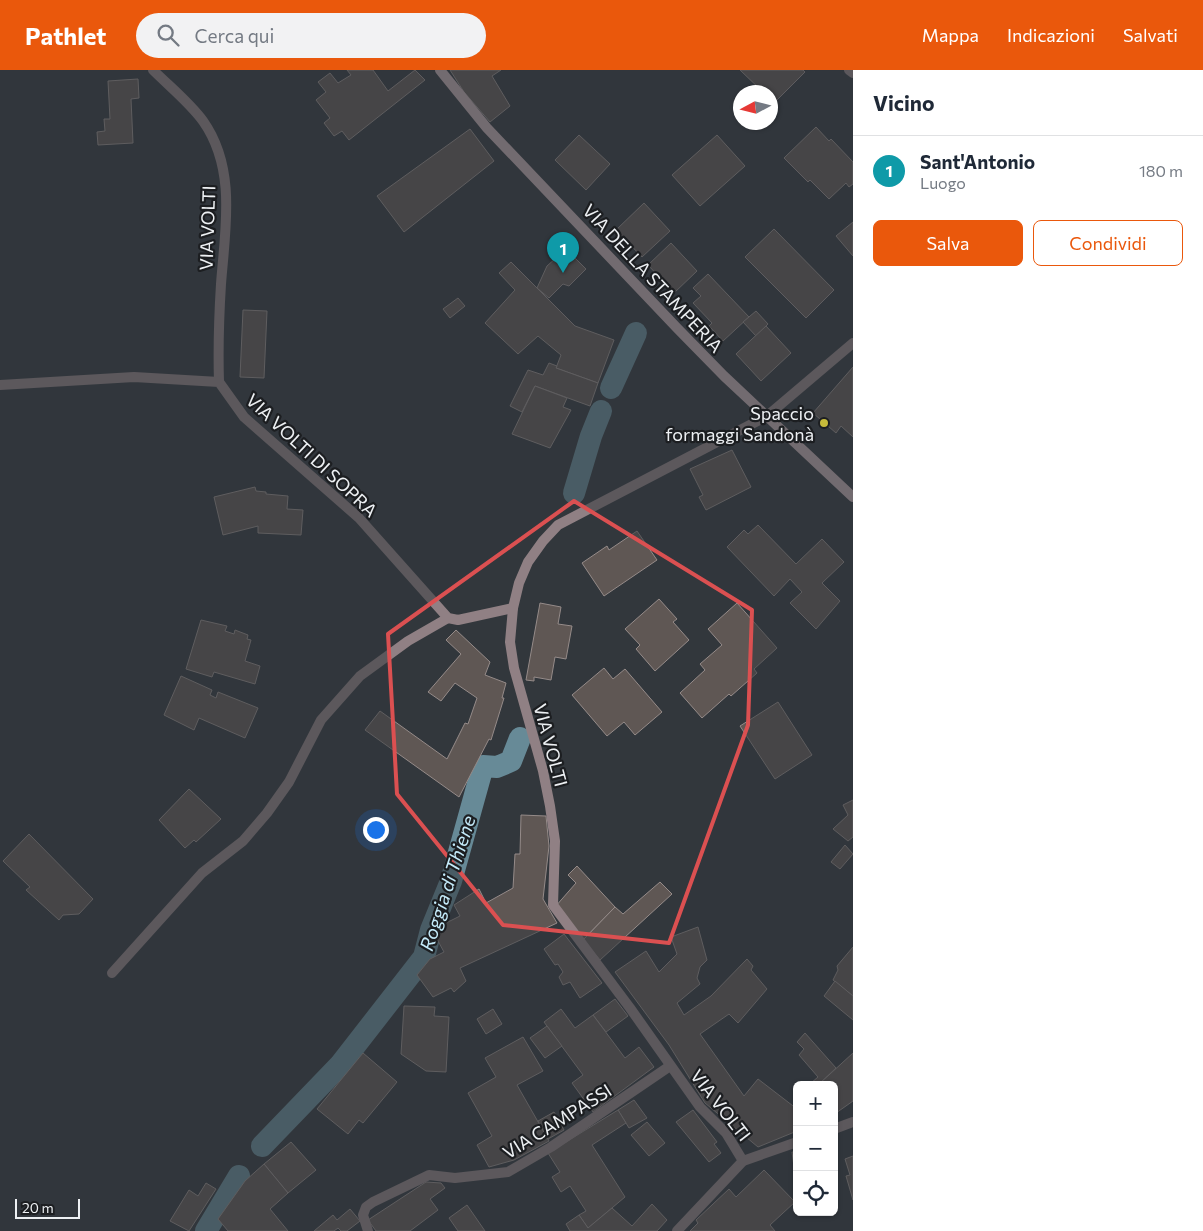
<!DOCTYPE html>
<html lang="it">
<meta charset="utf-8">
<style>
:root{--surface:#fff;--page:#f2f2f3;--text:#1f2937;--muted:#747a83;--line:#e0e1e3;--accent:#ea580c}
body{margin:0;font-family:Commissioner,sans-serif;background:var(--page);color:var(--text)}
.controls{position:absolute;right:15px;bottom:15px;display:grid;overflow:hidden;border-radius:8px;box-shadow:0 1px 4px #0004}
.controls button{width:45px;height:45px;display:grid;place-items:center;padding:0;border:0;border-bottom:1px solid var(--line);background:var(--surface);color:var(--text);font:25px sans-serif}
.compass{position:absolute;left:733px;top:15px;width:45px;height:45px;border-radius:50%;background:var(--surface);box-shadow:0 1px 4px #0004;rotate:263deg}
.scale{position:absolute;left:15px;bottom:12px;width:65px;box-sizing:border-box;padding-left:5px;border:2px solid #edf0f3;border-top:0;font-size:14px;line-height:18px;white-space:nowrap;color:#edf0f3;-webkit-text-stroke:4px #1c1e21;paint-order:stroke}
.you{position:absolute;left:375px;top:759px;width:18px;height:18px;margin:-12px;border:4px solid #fff;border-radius:50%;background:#1a73e8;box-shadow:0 0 0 8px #1a73e833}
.badge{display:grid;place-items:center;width:32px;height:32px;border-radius:50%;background:var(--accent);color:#fff;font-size:16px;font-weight:700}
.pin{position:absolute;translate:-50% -41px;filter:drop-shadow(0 1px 2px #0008)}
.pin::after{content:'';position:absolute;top:26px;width:18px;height:15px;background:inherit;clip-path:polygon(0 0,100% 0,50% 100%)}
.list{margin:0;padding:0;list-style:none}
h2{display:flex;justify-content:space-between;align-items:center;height:65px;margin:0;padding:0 20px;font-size:21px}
h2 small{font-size:16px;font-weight:400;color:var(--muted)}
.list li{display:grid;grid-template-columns:32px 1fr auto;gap:15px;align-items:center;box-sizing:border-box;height:70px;padding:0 20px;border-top:1px solid var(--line)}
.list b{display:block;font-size:19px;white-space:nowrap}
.list p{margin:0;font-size:16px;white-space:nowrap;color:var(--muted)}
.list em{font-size:16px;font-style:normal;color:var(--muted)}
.actions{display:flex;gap:10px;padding:15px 20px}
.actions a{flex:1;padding:11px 0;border:1px solid var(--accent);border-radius:8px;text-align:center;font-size:18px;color:var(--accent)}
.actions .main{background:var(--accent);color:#fff}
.icon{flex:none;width:28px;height:28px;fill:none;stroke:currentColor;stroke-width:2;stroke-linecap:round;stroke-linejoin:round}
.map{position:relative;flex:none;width:853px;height:1161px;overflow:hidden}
header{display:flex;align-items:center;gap:30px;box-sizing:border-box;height:70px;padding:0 25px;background:var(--accent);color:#fff}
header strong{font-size:24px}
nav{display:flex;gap:28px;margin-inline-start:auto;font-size:18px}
.search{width:350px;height:45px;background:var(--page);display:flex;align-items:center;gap:12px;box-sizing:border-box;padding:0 18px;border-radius:28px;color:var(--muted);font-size:19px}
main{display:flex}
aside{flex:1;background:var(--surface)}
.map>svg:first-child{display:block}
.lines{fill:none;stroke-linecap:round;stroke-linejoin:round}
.canal{stroke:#678a97;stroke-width:22}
.building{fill:#5f5754;stroke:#958b89}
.street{stroke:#908084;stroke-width:10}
.secondary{stroke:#c2aab0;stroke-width:10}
.marked{fill:none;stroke:#db5051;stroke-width:4;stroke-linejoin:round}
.poi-dot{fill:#c7bb3b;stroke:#1c1e21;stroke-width:2}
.labels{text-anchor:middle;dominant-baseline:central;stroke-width:4.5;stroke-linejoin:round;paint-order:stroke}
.street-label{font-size:18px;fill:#edf0f3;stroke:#1c1e21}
.poi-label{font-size:18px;fill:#edf0f3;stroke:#1c1e21;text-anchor:end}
.water-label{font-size:19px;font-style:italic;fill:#c4eaf9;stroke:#1c1e21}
</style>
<header>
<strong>Pathlet</strong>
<div class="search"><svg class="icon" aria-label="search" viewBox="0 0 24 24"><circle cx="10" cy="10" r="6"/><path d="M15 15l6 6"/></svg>Cerca qui</div>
<nav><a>Mappa</a><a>Indicazioni</a><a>Salvati</a></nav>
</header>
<main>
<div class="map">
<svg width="853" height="1161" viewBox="0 0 853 1161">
<rect width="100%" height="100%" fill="#32373c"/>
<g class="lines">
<g class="canal">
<path d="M611,318L636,263"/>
<path d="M574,423L591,366L601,341"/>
<path d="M262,1076L340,995L424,887L431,860L451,811L483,696L497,697L511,691L520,668"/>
<path d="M206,1161L239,1106"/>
</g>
</g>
<g class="building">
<path d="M347,0H373L388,21L415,0L425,10L349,70L342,61L334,66L324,53L330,48L316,30L326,22L318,12L330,3L338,13L351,5Z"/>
<path d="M450,0H501L492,6L510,36L490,52L464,22Z"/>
<path d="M740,0H803L805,2L774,33L770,30V22H763Z"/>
<path d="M138,9L139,28L131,29L133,73L98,75L97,62L105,61L104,49H110L108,11Z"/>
<path d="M816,57L829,71L831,69L853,92V114L849,117L846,113L829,129L810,110L808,112L784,88Z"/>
<path d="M470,59L494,91L404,162L377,126Z"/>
<path d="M579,65L610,94L586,120L555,90Z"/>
<path d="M717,65L745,96L700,136L672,105Z"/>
<path d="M644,133L670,161L642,187L616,160Z"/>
<path d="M853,152V186L836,166Z"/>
<path d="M774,159L834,220L806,248L745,187Z"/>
<path d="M671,173L697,201L674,223L648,195Z"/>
<path d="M566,179L586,199L569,216L563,214L549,228L537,218L547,196Z"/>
<path d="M511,192L575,256L614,270L598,313L556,298L561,285L538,266L518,284L485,253L515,220L499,203Z"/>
<path d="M708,204L749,247L723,271L709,256L712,253L693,233L701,226L693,218Z"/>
<path d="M458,228L465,236L450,248L443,239Z"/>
<path d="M243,240L267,241L264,308L240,307Z"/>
<path d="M756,241L768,254L756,266L743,252Z"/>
<path d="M766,256L791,283L761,311L736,284Z"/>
<path d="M549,293L557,296L556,298L598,313L590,336L535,316L522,342L510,336L528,300L543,305Z"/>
<path d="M853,297V367L841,356L836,363L813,343Z"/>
<path d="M535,316L567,328L563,337L571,340L550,378L512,364Z"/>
<path d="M732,380L751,417L706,440L699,427L703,425L690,399Z"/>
<path d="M255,417L256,421L266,422V424L288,426L287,439L303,440L301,465L258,463V456L223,465L214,427Z"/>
<path d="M758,455L796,494L822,469L844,492L822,513L840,531L816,559L790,533L802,522L790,509L774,526L727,477L744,460L748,464Z"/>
<path d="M637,461L657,490L604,526L582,493L607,476L609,480Z"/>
<path d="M659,529L677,549L673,552L689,570L655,601L636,579L640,575L625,559Z"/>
<path d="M540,533L561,537L558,554L572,556L566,589L555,587L551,610L534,607V611L526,610Z"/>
<path d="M737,533L777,578L754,599L757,603L731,626L729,624L702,648L680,623L705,600L700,594L722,575L708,559Z"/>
<path d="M201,550L227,556L225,561L234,564L235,560L248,565L247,569L251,570L245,591L260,596L255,614L214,602L212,607L186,599Z"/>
<path d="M456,560L490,592L485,605L506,613L502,628H504L491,670L489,669L459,727L365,660L380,641L447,689L465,653L468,654L477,628L455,613L441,631L428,622L461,584L446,570Z"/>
<path d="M604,598L613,609L625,599L662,642L635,665L624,652L607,666L572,625Z"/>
<path d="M181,606L212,620L210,625L216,628L218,622L258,638L245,668L199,648L194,660L164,645Z"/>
<path d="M778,632L812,685L775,709L740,656Z"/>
<path d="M189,719L221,749L196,772L194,770L185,778L159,750Z"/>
<path d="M853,730V767L848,771L833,759L848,745L843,735Z"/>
<path d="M521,745L546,746L549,776L543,829L557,853L460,898L466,911L454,922L451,918L433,927L417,905L430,889L444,882L432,860L460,846L454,835L479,819L486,833L513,818L515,784H520Z"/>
<path d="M29,764L93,829L79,844L63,845L59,850L26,820L30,817L3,791Z"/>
<path d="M845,775L853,784L840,799L831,792Z"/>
<path d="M577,796L615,837L583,870L555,837L576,813L568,805Z"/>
<path d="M660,812L672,824L600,890L583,870L615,837L623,844Z"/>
<path d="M698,857L707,890L700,897L697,908L700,914L677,933L684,945L711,926L747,889L753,896L751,900L767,919L738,953L729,944L700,964L744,1026L758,1009L797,1039V1061L758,1077L705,1033L669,975L615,902L646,881L659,902L677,884L671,867Z"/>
<path d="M564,864L602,913L580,928L570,912L563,915L559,907L563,902L558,894L555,895L544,879Z"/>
<path d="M853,877V926L833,910L838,900L837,896Z"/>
<path d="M835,911L853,926V950L824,926Z"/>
<path d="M615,929L628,946L606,962L593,945Z"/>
<path d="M404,936L435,937L434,946L449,947L446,1002L426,1001L401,984Z"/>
<path d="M493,939L502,954L486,964L477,949Z"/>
<path d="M561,939L575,958L593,945L625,988L639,977L654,997L593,1042L572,1013L583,1005L544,952Z"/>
<path d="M547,956L562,976L545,988L530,968Z"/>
<path d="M805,963L836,998L818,1015L811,1013L818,1007L799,985L804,979L797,972Z"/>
<path d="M523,967L543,1001L517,1015L549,1071L514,1090L489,1097L477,1075L492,1066L468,1023L496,1007L485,988Z"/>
<path d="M363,983L397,1012L363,1053L359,1050L348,1064L317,1039Z"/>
<path d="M853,983V1031L836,1043L834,1042V1015H818Z"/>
<path d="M634,1030L647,1048L629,1058L618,1040Z"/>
<path d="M618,1040L626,1053L592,1075L625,1127L588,1158L579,1145L586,1141L570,1116L561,1122L552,1107L560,1102L548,1083Z"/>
<path d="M693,1040L717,1072L714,1074L721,1083L709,1092L676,1052Z"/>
<path d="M554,1042L564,1060L548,1069L538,1051Z"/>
<path d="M647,1052L665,1073L649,1086L631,1065Z"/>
<path d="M291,1072L316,1100L288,1123L264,1094Z"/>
<path d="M792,1082H797V1119Z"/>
<path d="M853,1086V1130L846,1106L850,1105L845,1089Z"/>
<path d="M264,1094L288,1123L270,1139L288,1161H228L218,1149L245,1111Z"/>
<path d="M764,1100L795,1132L770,1155L775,1161H690L698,1153L696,1150L729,1119L736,1127Z"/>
<path d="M426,1112L441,1113L445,1118L430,1129L438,1140L410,1161H376L368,1150Z"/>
<path d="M206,1113L216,1119L189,1161L170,1151L189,1120L198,1126Z"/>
<path d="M652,1134L667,1150L657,1161H570L566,1154L579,1145L588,1158L612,1138L632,1156Z"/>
<path d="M467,1135L485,1161H458L449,1148Z"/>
<path d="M350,1139L360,1151L347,1161H341L338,1158L334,1161H314L333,1145L337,1150Z"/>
</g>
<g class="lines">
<g class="street">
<path d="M153,0C169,16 190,33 203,51C237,99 225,160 221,214C219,246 218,280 219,312"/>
<path d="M849,0L853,3"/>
<path d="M0,315L134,307L219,312L244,347L359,448L448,548L458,550L513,538"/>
<path d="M112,903L202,803L243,771L267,743L289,712L321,650L360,606L408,571L448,548"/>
<path d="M834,1059L853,1052"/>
<path d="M743,1091L726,1063L700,1037L630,938L553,835L555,771L550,736L543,701L514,598L510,572L513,538L519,513L528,492L543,471L558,455L767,346L853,273"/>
<path d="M368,1161L363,1145L366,1137L373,1132L429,1105L455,1108L508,1102L551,1077L670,996"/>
<path d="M677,1161L743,1091L797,1072"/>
</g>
<path class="secondary" d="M440,0L487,58L678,259L724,306L853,427"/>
</g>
<path d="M0 0H853V1161H0ZM574,431L752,540L748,655L669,873L503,855L397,724L388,564Z" fill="#32373c" fill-opacity=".55" fill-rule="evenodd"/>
<path class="marked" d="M574,431L752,540L748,655L669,873L503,855L397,724L388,564Z"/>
<circle class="poi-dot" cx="824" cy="353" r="5"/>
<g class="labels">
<g class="street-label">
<text transform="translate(207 158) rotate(-88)">VIA VOLTI</text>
<text transform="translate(653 208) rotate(47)">VIA DELLA STAMPERIA</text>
<text transform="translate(312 385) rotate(43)">VIA VOLTI DI SOPRA</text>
<text transform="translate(551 675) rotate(75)">VIA VOLTI</text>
<text transform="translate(721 1035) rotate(52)">VIA VOLTI</text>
<text transform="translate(557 1051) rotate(-32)">VIA CAMPASSI</text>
</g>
<g class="poi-label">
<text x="814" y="343">Spaccio<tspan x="814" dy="21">formaggi Sandonà</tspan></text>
</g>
<g class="water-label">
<text transform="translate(447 813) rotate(-72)">Roggia di Thiene</text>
</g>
</g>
</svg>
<div class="controls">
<button>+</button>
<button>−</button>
<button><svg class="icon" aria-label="locate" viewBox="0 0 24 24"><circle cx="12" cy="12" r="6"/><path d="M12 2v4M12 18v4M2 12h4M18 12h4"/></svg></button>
</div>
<svg class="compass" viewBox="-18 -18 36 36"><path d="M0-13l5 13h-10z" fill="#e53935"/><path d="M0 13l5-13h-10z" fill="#747a83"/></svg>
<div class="scale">20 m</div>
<div class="you"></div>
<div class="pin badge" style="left:563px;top:203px;background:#0f9aa8">1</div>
</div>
<aside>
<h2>Vicino<small></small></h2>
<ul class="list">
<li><span class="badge" style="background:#0f9aa8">1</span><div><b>Sant'Antonio</b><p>Luogo</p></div><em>180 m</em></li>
</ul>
<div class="actions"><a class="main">Salva</a><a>Condividi</a></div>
</aside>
</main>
